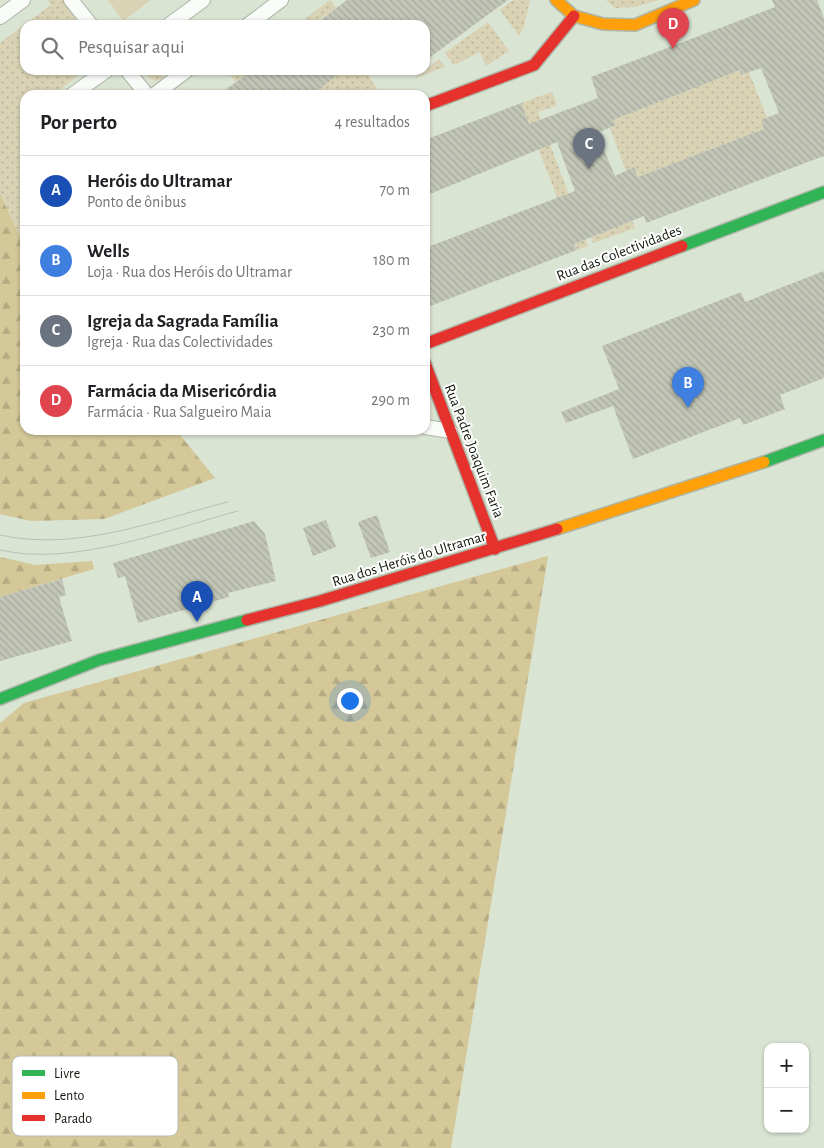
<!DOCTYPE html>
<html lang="pt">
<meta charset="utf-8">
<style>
:root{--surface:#fff;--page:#f6f6f6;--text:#202124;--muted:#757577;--line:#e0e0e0;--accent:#b45309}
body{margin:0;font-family:"Alegreya Sans",sans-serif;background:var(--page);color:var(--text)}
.controls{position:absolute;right:15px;bottom:15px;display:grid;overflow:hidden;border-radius:10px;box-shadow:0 1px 4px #0004}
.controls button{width:45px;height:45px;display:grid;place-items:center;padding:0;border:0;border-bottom:1px solid var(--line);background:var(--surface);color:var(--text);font:25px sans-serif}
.you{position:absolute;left:349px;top:700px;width:18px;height:18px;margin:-12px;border:4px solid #fff;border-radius:50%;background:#1a73e8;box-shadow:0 0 0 8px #1a73e833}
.badge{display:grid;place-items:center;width:32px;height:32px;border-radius:50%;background:var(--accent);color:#fff;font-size:16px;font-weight:700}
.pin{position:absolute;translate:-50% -41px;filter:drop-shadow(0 1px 2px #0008)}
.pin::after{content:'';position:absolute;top:26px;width:18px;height:15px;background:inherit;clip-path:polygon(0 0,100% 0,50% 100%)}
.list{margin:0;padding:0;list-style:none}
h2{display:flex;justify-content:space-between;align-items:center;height:65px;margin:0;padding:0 20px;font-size:21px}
h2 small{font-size:16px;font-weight:400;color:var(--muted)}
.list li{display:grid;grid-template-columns:32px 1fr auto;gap:15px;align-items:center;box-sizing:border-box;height:70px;padding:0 20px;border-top:1px solid var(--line)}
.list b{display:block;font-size:19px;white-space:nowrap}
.list p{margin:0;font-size:16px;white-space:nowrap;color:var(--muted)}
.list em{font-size:16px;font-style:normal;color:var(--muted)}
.icon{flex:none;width:28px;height:28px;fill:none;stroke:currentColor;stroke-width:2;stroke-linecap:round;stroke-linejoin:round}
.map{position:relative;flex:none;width:824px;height:1148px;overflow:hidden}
.search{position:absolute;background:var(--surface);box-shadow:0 1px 4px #0004;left:20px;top:20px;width:410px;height:55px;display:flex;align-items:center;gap:12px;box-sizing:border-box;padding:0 18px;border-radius:15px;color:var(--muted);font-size:19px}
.panel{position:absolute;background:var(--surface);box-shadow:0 1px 4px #0004;left:20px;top:90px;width:410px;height:345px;border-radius:15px}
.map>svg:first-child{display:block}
.green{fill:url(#green-dots)}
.forest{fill:url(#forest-firs)}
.pitch{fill:#d9d2b4}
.building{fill:url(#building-back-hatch);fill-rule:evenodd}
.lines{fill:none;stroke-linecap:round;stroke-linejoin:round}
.street-casing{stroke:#adb6a7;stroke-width:16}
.fast-casing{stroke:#adb6a7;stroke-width:14}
.slow-casing{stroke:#adb6a7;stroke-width:14}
.jam-casing{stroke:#adb6a7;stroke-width:14}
.street{stroke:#f9fbf8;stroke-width:14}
.fast{stroke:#30b455;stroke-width:11}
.slow{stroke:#ff9f0a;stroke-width:11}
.jam{stroke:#e5322d;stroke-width:11}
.tram{stroke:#bbbeb8;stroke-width:1}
.labels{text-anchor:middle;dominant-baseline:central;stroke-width:4;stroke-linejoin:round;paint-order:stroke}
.street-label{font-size:15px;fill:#11180c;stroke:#fff}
.key{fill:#fff;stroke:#b8bab6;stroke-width:1}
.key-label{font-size:14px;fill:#11180c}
</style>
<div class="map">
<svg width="824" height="1148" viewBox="0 0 824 1148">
<defs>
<pattern id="green-dots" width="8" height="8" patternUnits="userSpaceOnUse" patternTransform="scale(1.25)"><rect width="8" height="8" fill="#d9d2b4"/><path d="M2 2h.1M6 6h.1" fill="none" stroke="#b9b49a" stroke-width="1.8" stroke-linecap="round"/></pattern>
<pattern id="forest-firs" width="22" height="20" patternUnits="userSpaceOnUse" patternTransform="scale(1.25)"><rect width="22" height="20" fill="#d4c798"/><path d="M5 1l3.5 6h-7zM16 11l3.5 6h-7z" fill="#b5aa82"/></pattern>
<pattern id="building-back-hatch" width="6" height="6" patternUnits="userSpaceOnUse" patternTransform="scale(1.25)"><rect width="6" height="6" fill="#c2c6b7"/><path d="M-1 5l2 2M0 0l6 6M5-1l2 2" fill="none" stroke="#a6a99c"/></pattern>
</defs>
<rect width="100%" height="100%" fill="#dae4d2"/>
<g class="green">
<path d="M48,0H63L80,25H25V70H85L53,95H25V247L0,194V43L51,5Z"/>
<path d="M330,0L336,8L311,25L305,19Z"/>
<path d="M513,0H530L524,27L519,36L500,10Z"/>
<path d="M606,0H659L635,7L615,8Z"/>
<path d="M488,22L509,51L486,66L480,52L454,65L445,53Z"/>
<path d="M439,59L445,67L415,78Z"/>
<path d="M144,70H158L164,78L156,81L149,78Z"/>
<path d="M236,70H253L236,82L230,75Z"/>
<path d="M344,70H365L380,94L312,95Z"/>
<path d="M740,70L742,75L749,72L767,118L761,120L764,129L638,177L634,167L626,171L610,128L616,125L613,120Z"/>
<path d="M552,92L557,105L538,112L588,246L577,250L521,103Z"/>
<path d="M632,221L635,228L593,243L591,237Z"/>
</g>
<g class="forest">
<path d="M0,194L25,247V430H176L215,478L104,519L31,521L0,514Z"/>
<path d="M548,556L451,1148H0V723L24,703Z"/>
<path d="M0,557L35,565L92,561L94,569L0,597Z"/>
</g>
<path class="pitch" d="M108,0H151L123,21Z"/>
<g class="building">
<path d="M347,0H508L425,61V25H314Z"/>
<path d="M772,0H817L824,18V156L646,223L644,216L574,244L577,250L425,308V248L575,191L557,142L425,196V140L521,103L529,124L598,98L591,77L775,7ZM761,68L779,113L761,120L764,129L638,177L634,167L615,176L597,133L616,125L613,120L740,70L741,75Z"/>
<path d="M253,70H344L312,95H218Z"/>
<path d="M824,271V378L780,395L785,409L743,425L740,418L633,459L613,406L566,423L561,412L619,389L602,346L741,292L745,302Z"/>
<path d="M377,515L390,552L371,558L358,522Z"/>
<path d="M326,520L336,547L313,556L303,528Z"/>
<path d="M254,521L265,534L276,581L228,593L229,597L138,623L125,576L118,578L113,563Z"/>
<path d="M62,579L66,595L59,597L72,641L0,661V597Z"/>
</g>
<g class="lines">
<g class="street-casing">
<g id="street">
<path d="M71,0L91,25"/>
<path d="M0,17L23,0"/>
<path d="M169,25L203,0"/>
<path d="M248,25L281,0"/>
<path d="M127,70L147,95"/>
<path d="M72,95L107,70"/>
<path d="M154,95L187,70"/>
<path d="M425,427L450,431"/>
</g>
</g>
<g class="fast-casing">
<g id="fast">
<path d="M682,246L824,192"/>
<path d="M764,462L824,440"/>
<path d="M0,699L99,660L247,620"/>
</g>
</g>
<g class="slow-casing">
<g id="slow">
<path d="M556,0L574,16L603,24L635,25L694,0"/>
<path d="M557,529L764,462"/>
</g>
</g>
<g class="jam-casing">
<g id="jam">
<path d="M425,106L534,65L574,16"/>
<path d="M425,344L682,246"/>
<path d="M425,363L495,549"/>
<path d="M247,620L320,601L557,529"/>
</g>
</g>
<use href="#street" class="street"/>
<use href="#fast" class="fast"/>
<use href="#slow" class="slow"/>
<use href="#jam" class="jam"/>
<g class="tram">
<path d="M0,535C75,552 155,521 227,502"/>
<path d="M0,550C73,567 167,530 238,511"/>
</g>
</g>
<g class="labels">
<g class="street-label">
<text transform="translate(619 253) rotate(-21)">Rua das Colectividades</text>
<text transform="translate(474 451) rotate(69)">Rua Padre Joaquim Faria</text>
<text transform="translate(409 559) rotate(-17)">Rua dos Heróis do Ultramar</text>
</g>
</g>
<rect x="12" y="1056" width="166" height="80" rx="8" class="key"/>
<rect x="22" y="1070" width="23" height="6" fill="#30b455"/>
<rect x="22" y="1092" width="23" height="7" fill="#ff9f0a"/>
<rect x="22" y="1115" width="23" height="6" fill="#e5322d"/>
<g class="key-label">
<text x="54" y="1078">Livre</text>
<text x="54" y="1100">Lento</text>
<text x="54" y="1123">Parado</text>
</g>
</svg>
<div class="controls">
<button>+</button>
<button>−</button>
</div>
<div class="you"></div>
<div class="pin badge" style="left:197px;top:622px;background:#1a4fb4">A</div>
<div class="pin badge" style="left:688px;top:408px;background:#3f7fe0">B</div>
<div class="pin badge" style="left:589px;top:169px;background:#6b7280">C</div>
<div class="pin badge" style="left:673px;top:49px;background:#e0444e">D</div>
<div class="search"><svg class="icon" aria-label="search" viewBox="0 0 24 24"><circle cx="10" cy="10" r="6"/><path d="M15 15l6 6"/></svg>Pesquisar aqui</div>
<section class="panel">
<h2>Por perto<small>4 resultados</small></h2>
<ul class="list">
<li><span class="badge" style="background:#1a4fb4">A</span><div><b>Heróis do Ultramar</b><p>Ponto de ônibus</p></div><em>70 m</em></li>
<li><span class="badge" style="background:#3f7fe0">B</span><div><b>Wells</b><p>Loja · Rua dos Heróis do Ultramar</p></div><em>180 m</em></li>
<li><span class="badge" style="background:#6b7280">C</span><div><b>Igreja da Sagrada Família</b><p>Igreja · Rua das Colectividades</p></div><em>230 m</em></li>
<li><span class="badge" style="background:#e0444e">D</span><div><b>Farmácia da Misericórdia</b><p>Farmácia · Rua Salgueiro Maia</p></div><em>290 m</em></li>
</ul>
</section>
</div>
